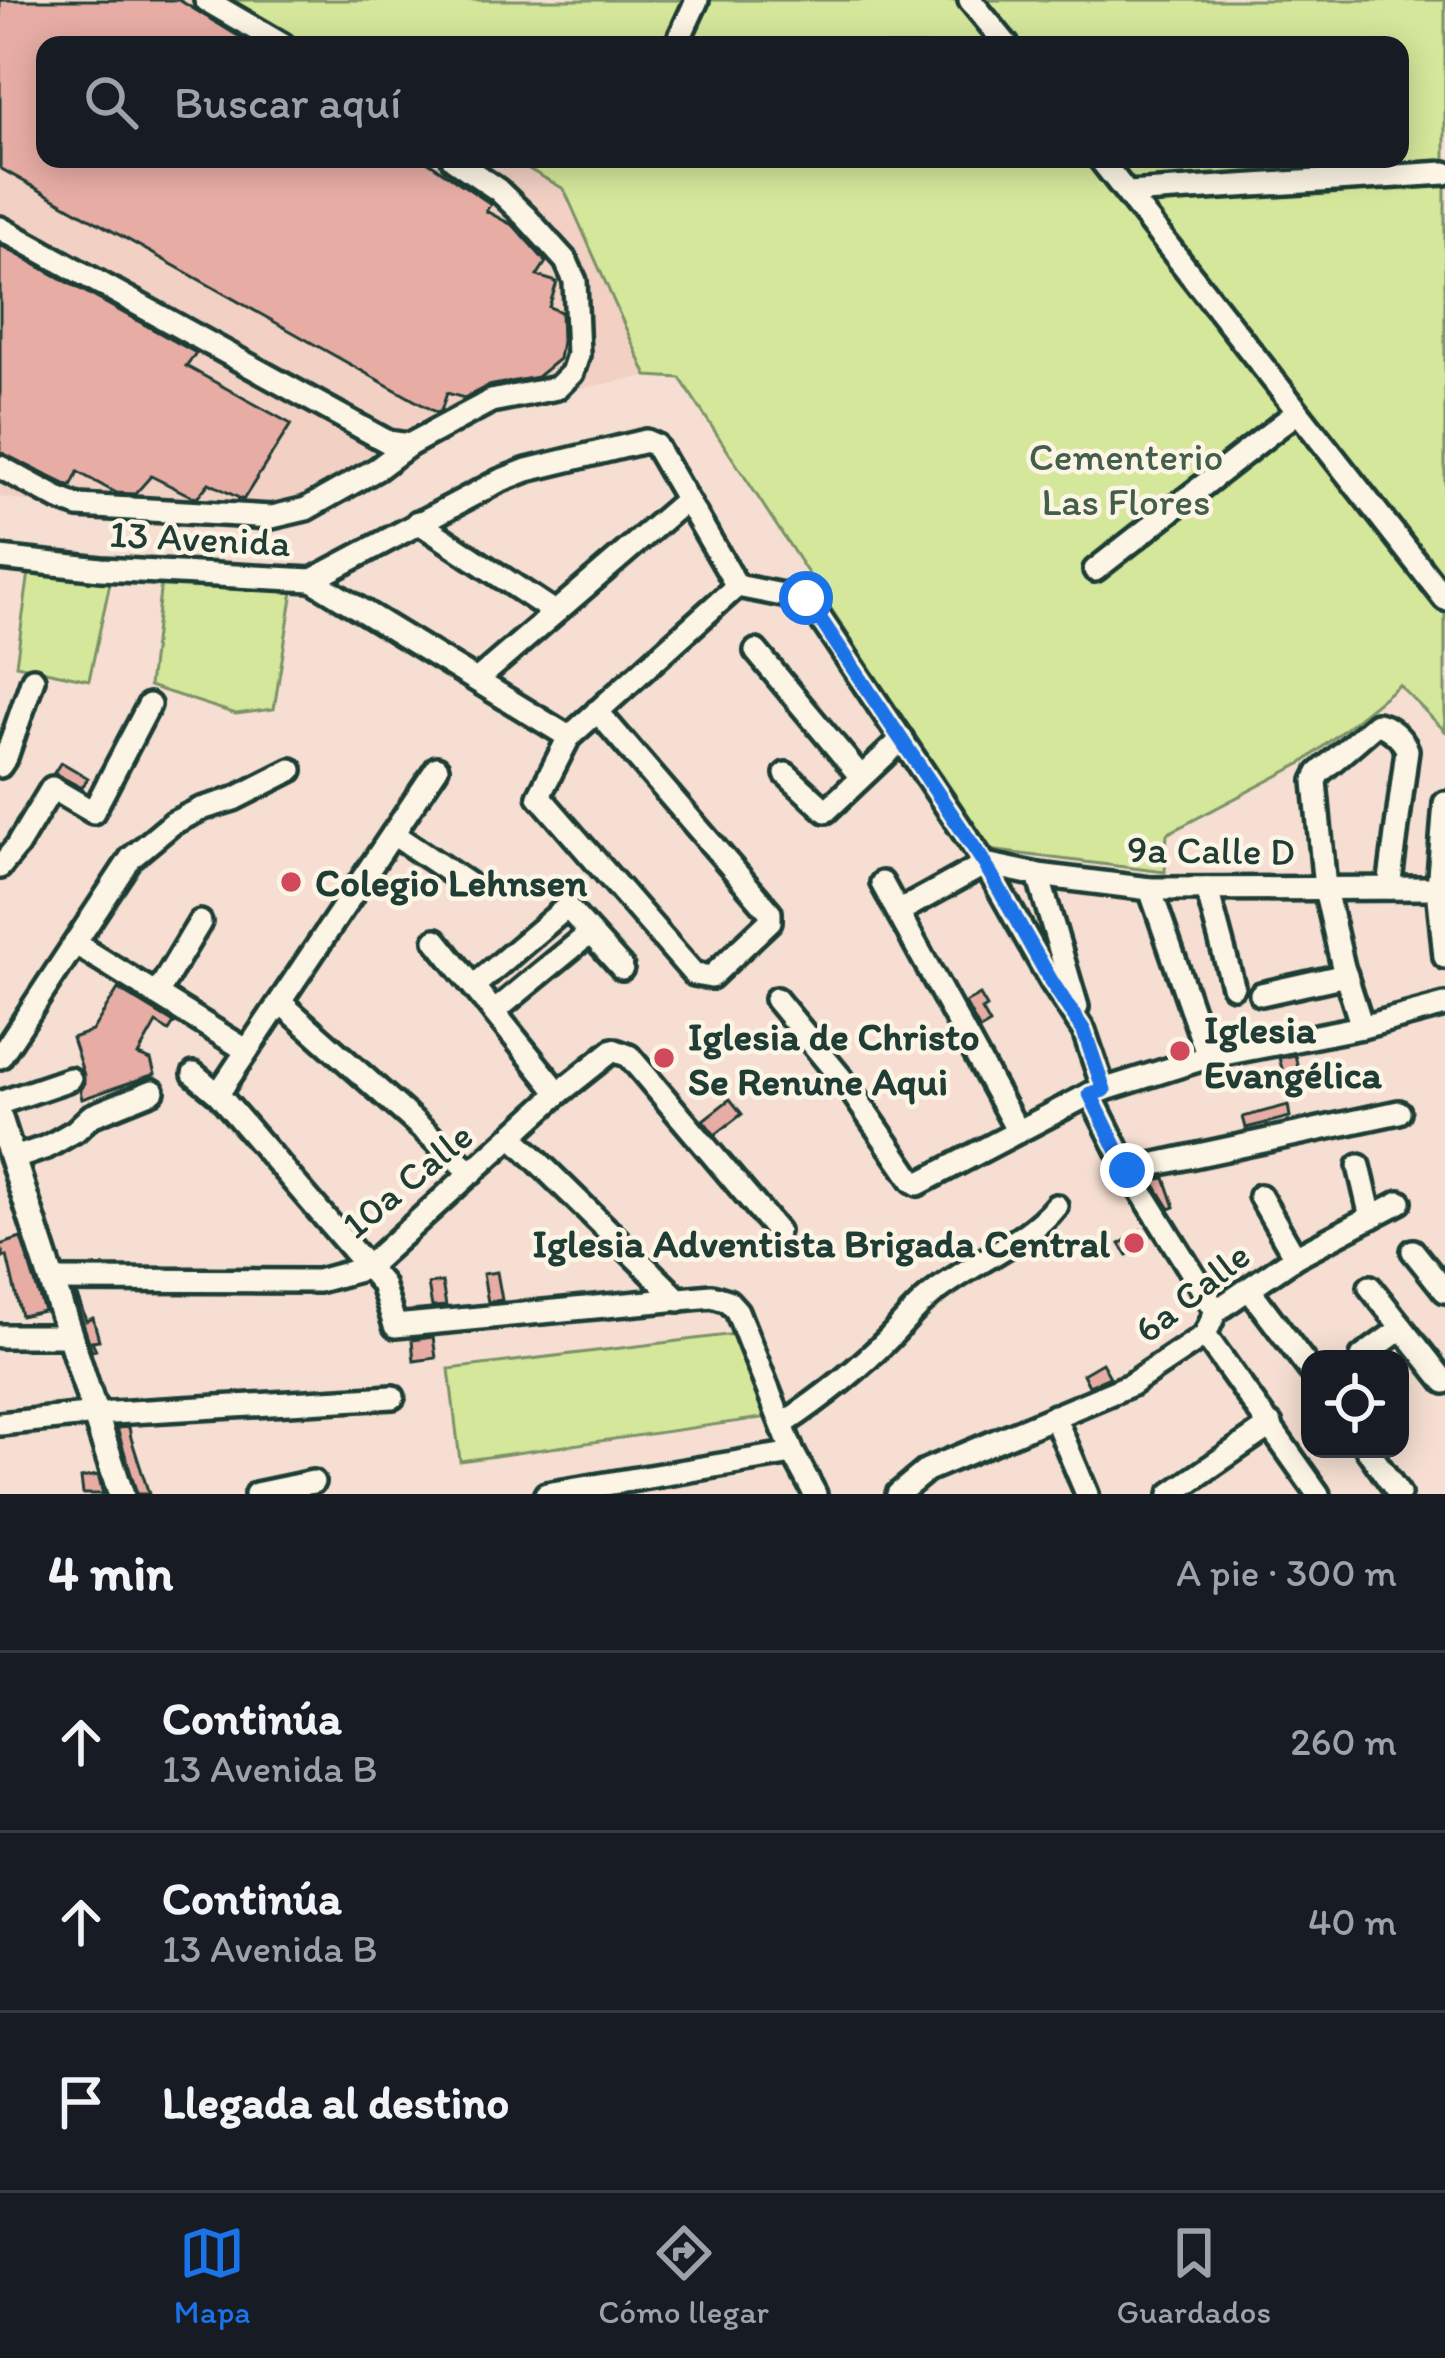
<!DOCTYPE html>
<html lang="es">
<meta charset="utf-8">
<style>
:root{--surface:#171b24;--page:#20242c;--text:#f1f3f6;--muted:#9ea1a6;--line:#363941;--accent:#1a73e8}
body{margin:0;font-family:Itim,sans-serif;background:var(--page);color:var(--text)}
.controls{position:absolute;right:36px;bottom:36px;display:grid;overflow:hidden;border-radius:24px;box-shadow:0 6px 30px #0003}
.controls button{width:108px;height:108px;display:grid;place-items:center;padding:0;border:0;border-bottom:3px solid var(--line);background:var(--surface);color:var(--text);font:60px sans-serif}
.stop{position:absolute;width:36px;height:36px;margin:-27px;border:9px solid #1a73e8;border-radius:50%;background:#fff}
.stop.end{background:#1a73e8;border-color:#fff;box-shadow:0 3px 12px #0008}
.list{margin:0;padding:0;list-style:none}
h2{display:flex;justify-content:space-between;align-items:center;height:156px;margin:0;padding:0 48px;font-size:51px}
h2 small{font-size:39px;font-weight:400;color:var(--muted)}
.list li{display:grid;grid-template-columns:78px 1fr auto;gap:36px;align-items:center;box-sizing:border-box;height:180px;padding:0 48px;border-top:3px solid var(--line)}
.list b{display:block;font-size:45px;white-space:nowrap}
.list p{margin:0;font-size:39px;white-space:nowrap;color:var(--muted)}
.list em{font-size:39px;font-style:normal;color:var(--muted)}
.icon{flex:none;width:66px;height:66px;fill:none;stroke:currentColor;stroke-width:2;stroke-linecap:round;stroke-linejoin:round}
.map{position:relative;flex:none;width:1445px;height:1494px;overflow:hidden}
.search{position:absolute;background:var(--surface);box-shadow:0 6px 30px #0003;left:36px;right:36px;top:36px;height:132px;display:flex;align-items:center;gap:30px;box-sizing:border-box;padding:0 42px;border-radius:24px;color:var(--muted);font-size:45px}
.sheet{height:696px;background:var(--surface)}
nav{display:flex;justify-content:space-around;align-items:center;box-sizing:border-box;height:168px;border-top:3px solid var(--line);background:var(--surface);font-size:33px;color:var(--muted)}
nav a{display:grid;justify-items:center;gap:6px}
nav .on{color:var(--accent)}
.map>svg:first-child{display:block}
.built{fill:#f2d0c4}
.green{fill:#d5e79b;stroke:#7a9268;stroke-width:3}
.building{fill:#e7ada5;stroke:#1f3d34;stroke-width:3}
.lines{fill:none;stroke-linecap:round;stroke-linejoin:round}
.minor-casing{stroke:#1f3d34;stroke-width:30}
.major-casing{stroke:#1f3d34;stroke-width:33}
.minor{stroke:#fcf5e5;stroke-width:21}
.major{stroke:#fcf5e5;stroke-width:24}
.route{stroke:#1a73e8;stroke-width:15}
.poi-dot{fill:#d1495b;stroke:#fcf5e5;stroke-width:4.5}
.labels{text-anchor:middle;dominant-baseline:central;stroke-width:9;stroke-linejoin:round;paint-order:stroke}
.park-label{font-size:39px;fill:#435f49;stroke:#fcf5e5}
.street-label{font-size:39px;fill:#1f3d34;stroke:#fcf5e5}
.poi-label{font-size:39px;font-weight:bold;fill:#1f3d34;stroke:#fcf5e5;text-anchor:start}
</style>
<div class="map">
<svg width="1445" height="1494" viewBox="0 0 1445 1494">
<rect width="100%" height="100%" fill="#f6dfd2"/>
<filter id="ink" filterUnits="userSpaceOnUse"><feTurbulence type="fractalNoise" baseFrequency=".00833" numOctaves="2"/><feDisplacementMap in="SourceGraphic" scale="24" xChannelSelector="R" yChannelSelector="G"/><feConvolveMatrix kernelMatrix="1 2 1 2 8 2 1 2 1" color-interpolation-filters="sRGB"/></filter>
<g filter="url(#ink)">
<path class="built" d="M0,0H227L307,45H45V159H511L564,189L647,376L529,398L470,425L352,495L301,513H96L0,497Z"/>
<g class="green">
<path d="M227,0H1445V731L1399,685L1304,762L1167,834L1165,872L989,850L680,378L647,376L564,189L511,159H1400V45H307Z"/>
<path d="M29,572L111,578L89,680L16,665Z"/>
<path d="M161,582L294,585L274,709L236,714L149,686Z"/>
<path d="M735,1334L776,1416L460,1461L449,1369Z"/>
</g>
<g class="building">
<path d="M0,0H179L253,45H45V159H424L488,202L491,204L486,211L514,226L546,262L537,276L557,282L549,307L561,312L562,341L559,359L537,377L488,386L464,398L447,393L441,411L437,413L0,168Z"/>
<path d="M0,245L196,353L186,366L291,424L243,500L209,483L197,498L193,497L151,476L135,494L116,493L78,472L71,487L0,452Z"/>
<path d="M61,762L88,778L82,788L54,773Z"/>
<path d="M118,989L174,1023L169,1031L156,1023L138,1055L151,1060L155,1074L82,1099L80,1090L84,1083V1075L72,1038L92,1031Z"/>
<path d="M980,995L987,1007L982,1010L990,1024L980,1030L965,1003Z"/>
<path d="M1295,1055L1300,1076L1285,1079L1279,1058Z"/>
<path d="M730,1099L742,1114L715,1135L703,1120Z"/>
<path d="M1288,1105L1290,1117L1246,1128L1243,1117Z"/>
<path d="M1165,1178L1175,1207L1170,1209L1152,1180Z"/>
<path d="M1140,1230L1147,1242L1127,1255L1120,1244Z"/>
<path d="M21,1238L44,1311L21,1316L7,1256L4,1257L0,1245Z"/>
<path d="M497,1272L502,1300L488,1302L483,1274Z"/>
<path d="M442,1282L446,1306L432,1307L428,1284Z"/>
<path d="M74,1295H77L86,1321L93,1318L99,1340L92,1341L96,1350L92,1351Z"/>
<path d="M433,1337L436,1358L414,1361L412,1340Z"/>
<path d="M1102,1363L1110,1377L1089,1386L1083,1374Z"/>
<path d="M129,1427L131,1438L149,1494H137L117,1428Z"/>
<path d="M98,1475L103,1494H83L81,1478Z"/>
</g>
<g class="lines">
<g class="minor-casing">
<g id="minor">
<path d="M206,0L283,45"/>
<path d="M970,0L1007,45"/>
<path d="M676,45L697,0"/>
<path d="M1100,159L1445,599"/>
<path d="M1128,193L1445,173"/>
<path d="M0,228L388,442L409,445"/>
<path d="M0,467L59,499L78,506L272,517L306,509L377,469L409,445L491,401L557,388L572,373L578,355L575,281L566,261L526,217L498,190L453,159"/>
<path d="M418,522L554,612"/>
<path d="M0,558L101,569L312,580L569,737"/>
<path d="M1095,570L1296,413"/>
<path d="M312,580L499,481L527,470L646,441L655,445L737,586"/>
<path d="M737,586L808,600L985,864L1051,981L1084,1031L1104,1090"/>
<path d="M756,651L861,777"/>
<path d="M478,679L686,500"/>
<path d="M597,711L770,912V921L711,977L694,974L539,796L569,737L737,586"/>
<path d="M0,766L6,757L33,679"/>
<path d="M786,774L826,811L902,739"/>
<path d="M1445,803L1438,888L1445,957"/>
<path d="M393,834L468,884"/>
<path d="M0,867L17,846L52,788L93,812L149,705"/>
<path d="M1038,875L1077,1007"/>
<path d="M882,883L1017,1130"/>
<path d="M1150,889L1208,1057"/>
<path d="M1207,889L1233,986"/>
<path d="M898,912L985,864L1038,875L1150,889L1438,888"/>
<path d="M436,940L559,1093"/>
<path d="M76,944L246,1050"/>
<path d="M475,985L567,907L622,968"/>
<path d="M157,994L200,922"/>
<path d="M1261,994L1346,975"/>
<path d="M776,999L850,1089L913,1181L918,1184L1090,1094L1208,1057L1362,1027L1445,1005"/>
<path d="M281,1003L472,1173"/>
<path d="M494,1012L590,933"/>
<path d="M1362,1027L1343,967L1325,889L1315,781L1319,773L1376,724C1388,725 1403,739 1407,750L1389,888"/>
<path d="M0,1057L131,858L173,823L201,809L234,799L291,770"/>
<path d="M194,1074L218,1094L382,1284L395,1326L712,1296L728,1301L737,1311L793,1453L815,1494"/>
<path d="M218,1094L437,768"/>
<path d="M1090,1094L1128,1170L1216,1311"/>
<path d="M0,1103L70,1079"/>
<path d="M513,1137L679,1300"/>
<path d="M12,1159L47,1147L75,1131L91,1116L153,1091"/>
<path d="M1359,1166L1371,1217"/>
<path d="M1128,1170L1399,1112"/>
<path d="M1260,1196L1295,1257"/>
<path d="M1413,1251L1445,1291"/>
<path d="M51,1280L318,1281L366,1268L559,1093L613,1050L629,1056L777,1231"/>
<path d="M1370,1287L1445,1382"/>
<path d="M1249,1289L1310,1370"/>
<path d="M1205,1335L1318,1494"/>
<path d="M0,1336H69"/>
<path d="M1362,1357L1402,1328"/>
<path d="M1054,1416L1087,1494"/>
<path d="M0,1424L96,1414L393,1397"/>
<path d="M783,1424C822,1398 858,1370 890,1337C903,1324 914,1309 929,1297C966,1265 1027,1243 1056,1206"/>
<path d="M1367,1449L1399,1494"/>
<path d="M256,1494L313,1482"/>
<path d="M546,1494L793,1453"/>
<path d="M898,1494L927,1470L1130,1385L1205,1335L1216,1311L1295,1257L1400,1202"/>
<path d="M1171,1494L1271,1425"/>
</g>
</g>
<g class="major-casing">
<path id="major" d="M0,1120L121,1494"/>
</g>
<use href="#minor" class="minor"/>
<use href="#major" class="major"/>
</g>
</g>
<g class="lines" filter="url(#ink)">
<path class="route" d="M806,598L985,864L1051,981L1084,1031L1104,1090L1090,1094L1127,1170"/>
</g>
<g class="poi-dot">
<circle cx="291" cy="882" r="12"/>
<circle cx="1180" cy="1051" r="12"/>
<circle cx="664" cy="1058" r="12"/>
<circle cx="1134" cy="1243" r="12"/>
</g>
<g class="labels">
<g class="park-label">
<text x="1126" y="456">Cementerio<tspan x="1126" dy="45">Las Flores</tspan></text>
</g>
<g class="street-label">
<text transform="translate(200 538) rotate(3)">13 Avenida</text>
<text transform="translate(1211 850) rotate(1)">9a Calle D</text>
<text transform="translate(407 1180) rotate(-40)">10a Calle</text>
<text transform="translate(1192 1292) rotate(-39)">6a Calle</text>
</g>
<g class="poi-label">
<text x="315" y="882">Colegio Lehnsen</text>
<text x="1204" y="1029">Iglesia<tspan x="1204" dy="45">Evangélica</tspan></text>
<text x="688" y="1036">Iglesia de Christo<tspan x="688" dy="45">Se Renune Aqui</tspan></text>
<text x="1110" y="1243" text-anchor="end">Iglesia Adventista Brigada Central</text>
</g>
</g>
</svg>
<div class="controls">
<button><svg class="icon" aria-label="locate" viewBox="0 0 24 24"><circle cx="12" cy="12" r="6"/><path d="M12 2v4M12 18v4M2 12h4M18 12h4"/></svg></button>
</div>
<div class="stop" style="left:806px;top:598px"></div>
<div class="stop end" style="left:1127px;top:1170px"></div>
<div class="search"><svg class="icon" aria-label="search" viewBox="0 0 24 24"><circle cx="10" cy="10" r="6"/><path d="M15 15l6 6"/></svg>Buscar aquí</div>
</div>
<section class="sheet">
<h2>4 min<small>A pie · 300 m</small></h2>
<ul class="list">
<li><svg class="icon" aria-label="ahead" viewBox="0 0 24 24"><path d="M12 20V5M6 11l6-6 6 6"/></svg><div><b>Continúa</b><p>13 Avenida B</p></div><em>260 m</em></li>
<li><svg class="icon" aria-label="ahead" viewBox="0 0 24 24"><path d="M12 20V5M6 11l6-6 6 6"/></svg><div><b>Continúa</b><p>13 Avenida B</p></div><em>40 m</em></li>
<li><svg class="icon" aria-label="arrive" viewBox="0 0 24 24"><path d="M6 21V4h12l-3 4 3 4H6"/></svg><div><b>Llegada al destino</b></div></li>
</ul>
</section>
<nav>
<a class="on"><svg class="icon" aria-label="map" viewBox="0 0 24 24"><path d="M3 6l6-2 6 2 6-2v14l-6 2-6-2-6 2zM9 4v14M15 6v14"/></svg>Mapa</a>
<a><svg class="icon" aria-label="directions" viewBox="0 0 24 24"><path d="M12 3l9 9-9 9-9-9zM9 14v-3h6M13 9l2 2-2 2"/></svg>Cómo llegar</a>
<a><svg class="icon" aria-label="saved" viewBox="0 0 24 24"><path d="M7 4h10v16l-5-4-5 4z"/></svg>Guardados</a>
</nav>
